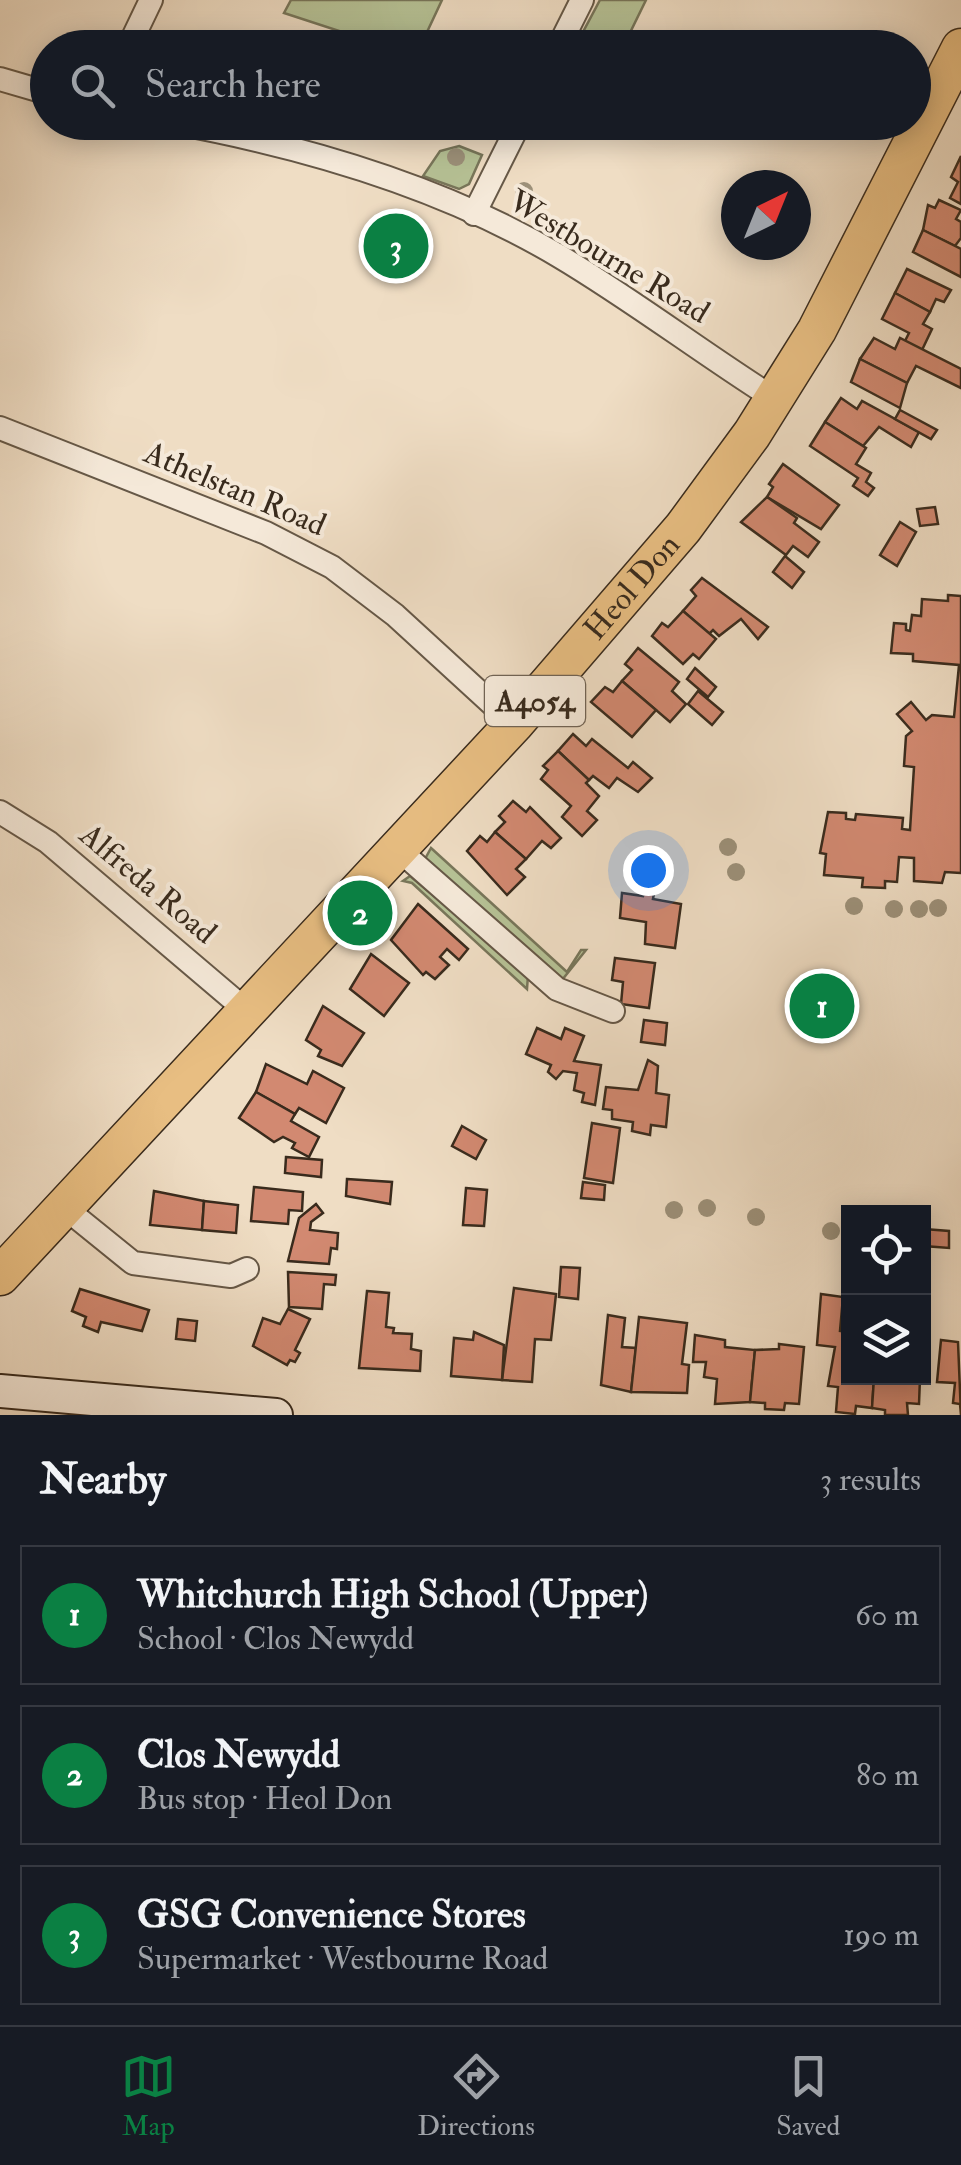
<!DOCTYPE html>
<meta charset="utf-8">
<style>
:root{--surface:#171b24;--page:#242831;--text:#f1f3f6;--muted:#9ea1a6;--line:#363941;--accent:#0b8043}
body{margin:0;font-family:"IM FELL Double Pica",serif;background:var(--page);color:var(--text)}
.controls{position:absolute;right:30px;bottom:30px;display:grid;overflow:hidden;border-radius:0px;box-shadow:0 5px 25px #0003}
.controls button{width:90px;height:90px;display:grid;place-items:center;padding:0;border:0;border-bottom:2px solid var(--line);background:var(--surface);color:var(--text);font:50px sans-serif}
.compass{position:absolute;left:721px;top:170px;width:90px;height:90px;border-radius:50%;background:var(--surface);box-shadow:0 5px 25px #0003;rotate:43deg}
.you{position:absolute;left:648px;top:870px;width:35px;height:35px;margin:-25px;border:8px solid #fff;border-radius:50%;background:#1a73e8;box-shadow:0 0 0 15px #1a73e833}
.badge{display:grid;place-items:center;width:65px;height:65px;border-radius:50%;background:var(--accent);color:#fff;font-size:32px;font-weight:700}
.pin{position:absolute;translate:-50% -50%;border:5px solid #fff;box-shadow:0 2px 10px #0006}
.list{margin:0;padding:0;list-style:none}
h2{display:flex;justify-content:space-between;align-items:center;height:130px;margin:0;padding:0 40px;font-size:42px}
h2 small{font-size:32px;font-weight:400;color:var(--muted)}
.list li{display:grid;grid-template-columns:65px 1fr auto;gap:30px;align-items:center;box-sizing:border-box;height:140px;margin:0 20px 20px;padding:0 20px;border:2px solid var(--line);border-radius:0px}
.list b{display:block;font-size:38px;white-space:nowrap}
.list p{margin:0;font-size:32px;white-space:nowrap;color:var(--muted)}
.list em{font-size:32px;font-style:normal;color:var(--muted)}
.icon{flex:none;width:55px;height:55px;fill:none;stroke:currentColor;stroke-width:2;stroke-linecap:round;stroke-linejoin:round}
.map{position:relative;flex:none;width:961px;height:1415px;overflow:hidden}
.search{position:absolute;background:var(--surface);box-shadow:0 5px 25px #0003;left:30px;right:30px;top:30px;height:110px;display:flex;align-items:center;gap:25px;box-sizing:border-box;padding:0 35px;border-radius:55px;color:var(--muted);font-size:38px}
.sheet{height:610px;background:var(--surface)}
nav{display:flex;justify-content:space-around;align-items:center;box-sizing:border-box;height:140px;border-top:2px solid var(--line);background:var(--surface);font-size:28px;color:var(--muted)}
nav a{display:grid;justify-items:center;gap:5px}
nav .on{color:var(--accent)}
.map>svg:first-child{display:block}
.green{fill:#b6c296;stroke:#78765a;stroke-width:2.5}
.building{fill:#d28971;stroke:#392b1d;stroke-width:2.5}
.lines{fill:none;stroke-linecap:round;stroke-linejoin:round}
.street-casing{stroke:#665847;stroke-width:26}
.secondary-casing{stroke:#392b1d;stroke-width:36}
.primary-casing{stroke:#392b1d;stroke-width:41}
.street{stroke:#f5e9d9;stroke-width:22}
.secondary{stroke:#f5e9d9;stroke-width:32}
.primary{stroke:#e8be82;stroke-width:38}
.tree{fill:#9c9079}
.labels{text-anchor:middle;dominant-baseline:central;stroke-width:8;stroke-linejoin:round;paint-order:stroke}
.shield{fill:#f5e9d9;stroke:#716455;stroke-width:2.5}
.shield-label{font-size:30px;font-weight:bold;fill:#392b1d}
.street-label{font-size:32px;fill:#392b1d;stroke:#f5e9d9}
</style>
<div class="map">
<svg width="961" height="1415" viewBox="0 0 961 1415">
<rect width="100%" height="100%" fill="#efddc4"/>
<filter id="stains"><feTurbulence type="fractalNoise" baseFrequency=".002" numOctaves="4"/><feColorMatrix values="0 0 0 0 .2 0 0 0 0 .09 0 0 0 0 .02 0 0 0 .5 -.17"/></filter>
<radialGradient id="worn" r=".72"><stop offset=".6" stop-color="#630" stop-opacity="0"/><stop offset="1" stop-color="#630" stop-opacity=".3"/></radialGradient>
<g class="green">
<path d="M291,0H442L420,47H388L284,13Z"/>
<path d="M600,0H646L623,47H575Z"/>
<path d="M459,146L482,155L469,184L459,189L423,176L440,151Z"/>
<path d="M431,848L567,972L581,950H586L562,980L556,978L429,864L425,859Z"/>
<path d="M410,876L528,975L527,989L412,883L403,881Z"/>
</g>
<g class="building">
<path d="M961,156V204L950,198L958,182L951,177Z"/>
<path d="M939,200L961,210L956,219L961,222V238L955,246L923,230L928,205L935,208Z"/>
<path d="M923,230L961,249V277L913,252Z"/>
<path d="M907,269L951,290L944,302L936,299L930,312L895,293Z"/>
<path d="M895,293L930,312L923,324L932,329L922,350L905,341L909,333L882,319Z"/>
<path d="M874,338L895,349L900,338L961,369V388L916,366L907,383L860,359Z"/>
<path d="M860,359L907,383L900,408L851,382Z"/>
<path d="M841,398L857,409L862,401L919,432L911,447L879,427L863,446L825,422Z"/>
<path d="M900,410L937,430L931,439L895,419Z"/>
<path d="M825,422L866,448L856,464L871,473L866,482L874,488L868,496L853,486L858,478L810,446Z"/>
<path d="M783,464L839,505L821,529L767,497L773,487L769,484Z"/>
<path d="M767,497L797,518L794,523L819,542L808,557L793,546L786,555L741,522Z"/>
<path d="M935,507L938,524L920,526L917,509Z"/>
<path d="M900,522L916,532L897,566L880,555Z"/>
<path d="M785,556L804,572L792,588L773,572Z"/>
<path d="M702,578L768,627L758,639L741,619L719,636L713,630L709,634L683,611L696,596L691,590Z"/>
<path d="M948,595L961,596V873L945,872L942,883L914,881V858L899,857L897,882L885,881V888L862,887L863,878L824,875L826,854L820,853L828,812L846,813V819L855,820L856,814L903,818L902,829L910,830L914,767L904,766L906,736L912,731L897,714L911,702L926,720L932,715L954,717L959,665L913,661V654L891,653L894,623L906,624V630L910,631L912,615L921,616L922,599L948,601Z"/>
<path d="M683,611L716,639L699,659L693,654L683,664L652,636L662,623L668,627Z"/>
<path d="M638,648L679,682L672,691L686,704L670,722L622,681L632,670L625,664Z"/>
<path d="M695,668L716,687L708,697L687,679Z"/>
<path d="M622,681L656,710L632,737L591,702L605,687L613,692Z"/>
<path d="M698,691L723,712L712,725L688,704Z"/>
<path d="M573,734L586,746L592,739L628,768L633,762L652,778L638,792L617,778L609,788L593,776L589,780L558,751Z"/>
<path d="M558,751L589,780L586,783L599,796L587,811L597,820L582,836L562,817L571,806L541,779L548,770L543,766Z"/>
<path d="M513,801L526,812L530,807L561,838L551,848L542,841L526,859L495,832L505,822L499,816Z"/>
<path d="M495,832L526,859L516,869L525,877L507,895L467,851L480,836L487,842Z"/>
<path d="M647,884L655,888L653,899L681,904L675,948L645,944L646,922L620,918L622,893L643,896Z"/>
<path d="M418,904L468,949L459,960L447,949L440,957L449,965L435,979L426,972L423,975L391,940Z"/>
<path d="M371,954L409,983L384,1016L350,989Z"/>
<path d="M615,958L655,963L649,1008L621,1004L623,982L612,980Z"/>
<path d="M323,1006L364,1033L342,1066L318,1056L321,1050L306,1040Z"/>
<path d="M644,1020L667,1023L665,1045L641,1042Z"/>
<path d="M537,1028L561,1039L565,1028L584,1036L574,1061L601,1065L595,1105L582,1102L584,1093L574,1090L577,1073L563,1071L556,1079L548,1072L551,1065L526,1054Z"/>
<path d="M648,1060L658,1066L656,1093L669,1095L666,1127L651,1125L650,1135L632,1131L633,1122L612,1119V1110L603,1109L606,1087L638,1090Z"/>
<path d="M266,1064L307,1084L313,1071L344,1088L326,1123L299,1108L295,1114L256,1092Z"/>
<path d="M256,1092L295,1114L291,1121L319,1137L309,1157L292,1148L295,1143L283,1137L274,1142L239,1118Z"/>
<path d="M592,1123L620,1128L613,1183L584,1178Z"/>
<path d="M462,1126L486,1140L476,1159L452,1146Z"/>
<path d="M286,1157L322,1160L321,1177L285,1173Z"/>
<path d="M347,1179L392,1182L390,1204L346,1196Z"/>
<path d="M583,1182L605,1185L604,1200L581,1198Z"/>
<path d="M254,1187L303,1192L302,1211L289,1210L288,1224L251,1221Z"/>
<path d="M466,1188L487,1190L484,1226L463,1225Z"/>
<path d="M154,1191L204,1201L202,1230L150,1225Z"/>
<path d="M204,1201L238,1205L236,1233L202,1230Z"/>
<path d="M316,1204L323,1213L311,1222L310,1230L338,1233L337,1249L331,1248L329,1264L288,1261L299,1218Z"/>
<path d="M924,1229L949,1231V1248L924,1246Z"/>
<path d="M561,1267L580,1268L578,1299L559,1297Z"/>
<path d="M288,1272L336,1275L335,1285L324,1284L322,1309L289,1307Z"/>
<path d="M514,1288L556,1294L551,1340L535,1339L532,1382L502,1380Z"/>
<path d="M80,1289L149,1310L142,1331L101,1322L98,1332L83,1326L86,1317L72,1311Z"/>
<path d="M367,1291L389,1293L386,1327L394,1328L393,1333L412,1334L411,1349L421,1351L420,1371L359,1368Z"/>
<path d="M821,1294L843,1297L840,1331L848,1332V1378H874L872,1408L856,1406L855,1414L836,1412L838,1387L828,1386L835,1347L817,1345Z"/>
<path d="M288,1309L310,1319L295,1350L300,1353L295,1362L290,1360L287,1365L253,1346L263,1318L280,1324Z"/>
<path d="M608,1315L625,1318L622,1347L636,1348L631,1392L601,1385Z"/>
<path d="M639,1317L687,1323L682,1364L689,1365L687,1393L631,1392Z"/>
<path d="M178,1319L197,1321L195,1341L176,1339Z"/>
<path d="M474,1332L504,1345L502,1380L451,1376L454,1338L473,1340Z"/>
<path d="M695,1335L725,1340V1347L755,1350L750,1402L715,1404L717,1379L704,1377L706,1362H693Z"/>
<path d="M941,1340L958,1342L961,1415L960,1404L953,1403L955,1383L937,1382Z"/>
<path d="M779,1344L804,1347L799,1404L785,1403L784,1410L765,1409V1403L750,1402L755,1350L779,1349Z"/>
<path d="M874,1378H920L919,1404L907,1403L908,1415H885V1410L872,1408Z"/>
</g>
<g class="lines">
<g class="street-casing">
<g id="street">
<path d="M128,48L151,0"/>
<path d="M558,48L582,0"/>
<path d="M0,79L48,93"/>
<path d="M170,122C302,146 443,187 559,256C633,300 702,353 775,399"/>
<path d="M474,214L520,122"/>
<path d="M0,428L266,533L332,567L395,615L514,724"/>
<path d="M0,812L48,842L248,1012"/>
<path d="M399,850L557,989L613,1011"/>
<path d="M65,1208L133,1263L231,1276L247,1269"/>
</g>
</g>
<g class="secondary-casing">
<path id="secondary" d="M0,1391L276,1415"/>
</g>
<g class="primary-casing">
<g id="primary">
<path id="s1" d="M0,1276L514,724L683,528L752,434L817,330L961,48"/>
</g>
</g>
<use href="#street" class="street"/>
<use href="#secondary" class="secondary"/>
<use href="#primary" class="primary"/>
</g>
<g class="tree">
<circle cx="456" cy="157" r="9"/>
<circle cx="524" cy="191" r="9"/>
<circle cx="728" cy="847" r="9"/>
<circle cx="736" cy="872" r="9"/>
<circle cx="854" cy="906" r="9"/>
<circle cx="938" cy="908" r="9"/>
<circle cx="894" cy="909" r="9"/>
<circle cx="919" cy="909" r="9"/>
<circle cx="707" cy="1208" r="9"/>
<circle cx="674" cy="1210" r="9"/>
<circle cx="756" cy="1217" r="9"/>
<circle cx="831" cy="1231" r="9"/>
</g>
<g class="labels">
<rect class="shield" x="485" y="676" width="100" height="50" rx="8"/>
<g class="shield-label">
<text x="535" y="701">A4054</text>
</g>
<g class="street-label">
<text transform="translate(609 257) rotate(31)">Westbourne Road</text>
<text transform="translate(235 489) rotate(23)">Athelstan Road</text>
<text stroke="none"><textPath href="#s1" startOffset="935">Heol Don</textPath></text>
<text transform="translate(148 884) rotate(40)">Alfreda Road</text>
</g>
</g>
<rect width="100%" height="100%" filter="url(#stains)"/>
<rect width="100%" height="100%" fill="url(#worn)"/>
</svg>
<div class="controls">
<button><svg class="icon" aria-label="locate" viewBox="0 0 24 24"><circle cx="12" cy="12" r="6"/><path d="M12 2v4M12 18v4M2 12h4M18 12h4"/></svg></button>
<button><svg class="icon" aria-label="layers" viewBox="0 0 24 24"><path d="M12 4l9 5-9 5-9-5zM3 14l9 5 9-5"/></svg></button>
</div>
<svg class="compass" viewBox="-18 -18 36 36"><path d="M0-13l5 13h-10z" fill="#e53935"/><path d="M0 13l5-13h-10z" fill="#9ea1a6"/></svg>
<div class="you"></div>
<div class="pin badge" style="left:822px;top:1006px">1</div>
<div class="pin badge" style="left:360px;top:913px">2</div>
<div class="pin badge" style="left:396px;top:246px">3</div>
<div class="search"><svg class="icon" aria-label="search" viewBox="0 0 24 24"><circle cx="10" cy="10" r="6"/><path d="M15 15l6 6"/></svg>Search here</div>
</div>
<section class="sheet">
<h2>Nearby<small>3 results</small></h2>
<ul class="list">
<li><span class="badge">1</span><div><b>Whitchurch High School (Upper)</b><p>School · Clos Newydd</p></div><em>60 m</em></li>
<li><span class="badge">2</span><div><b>Clos Newydd</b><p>Bus stop · Heol Don</p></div><em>80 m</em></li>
<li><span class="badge">3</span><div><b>GSG Convenience Stores</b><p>Supermarket · Westbourne Road</p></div><em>190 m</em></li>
</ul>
</section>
<nav>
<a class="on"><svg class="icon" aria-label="map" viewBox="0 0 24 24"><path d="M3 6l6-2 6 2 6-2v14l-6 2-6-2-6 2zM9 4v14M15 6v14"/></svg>Map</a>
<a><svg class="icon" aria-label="directions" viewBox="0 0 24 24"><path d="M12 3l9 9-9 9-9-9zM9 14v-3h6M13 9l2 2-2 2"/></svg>Directions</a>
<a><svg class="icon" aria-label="saved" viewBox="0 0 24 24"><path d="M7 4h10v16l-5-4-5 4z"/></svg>Saved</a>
</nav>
